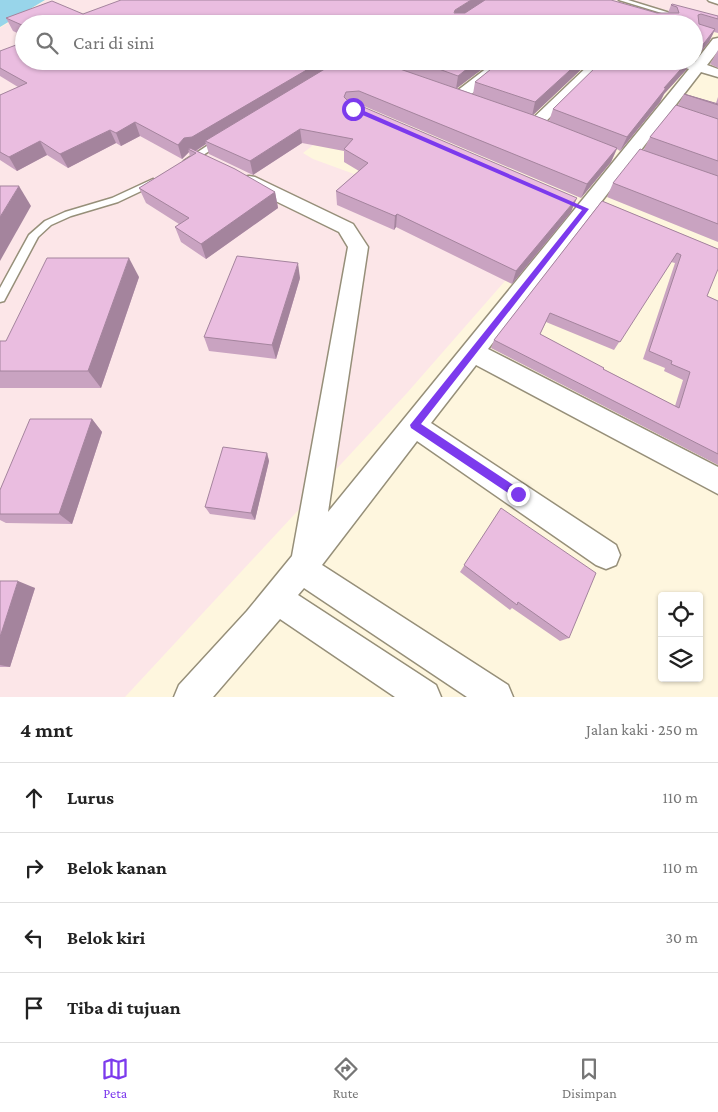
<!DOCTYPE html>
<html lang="id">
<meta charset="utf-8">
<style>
:root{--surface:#fff;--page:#f2f2f2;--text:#222;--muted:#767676;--line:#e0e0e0;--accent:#7c3aed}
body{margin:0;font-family:"Crimson Pro",serif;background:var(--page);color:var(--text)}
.controls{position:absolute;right:15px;bottom:15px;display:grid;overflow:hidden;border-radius:5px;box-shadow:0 1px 4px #0004}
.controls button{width:45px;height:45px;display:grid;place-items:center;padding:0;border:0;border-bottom:1px solid var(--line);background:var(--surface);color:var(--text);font:25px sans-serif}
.stop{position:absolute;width:15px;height:15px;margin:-11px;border:4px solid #7c3aed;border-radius:50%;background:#fff}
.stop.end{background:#7c3aed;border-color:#fff;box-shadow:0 1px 5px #0008}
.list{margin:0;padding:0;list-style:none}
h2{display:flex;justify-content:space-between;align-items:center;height:65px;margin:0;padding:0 20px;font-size:21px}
h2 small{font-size:16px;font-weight:400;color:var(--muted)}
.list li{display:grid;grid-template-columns:32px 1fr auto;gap:15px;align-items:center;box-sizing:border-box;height:70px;padding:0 20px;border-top:1px solid var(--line)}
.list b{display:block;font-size:19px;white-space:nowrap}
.list em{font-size:16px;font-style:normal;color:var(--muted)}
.icon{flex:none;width:28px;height:28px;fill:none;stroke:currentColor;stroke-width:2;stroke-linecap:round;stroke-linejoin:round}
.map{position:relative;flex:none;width:718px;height:697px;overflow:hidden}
.search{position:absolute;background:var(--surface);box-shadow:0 1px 4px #0004;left:15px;right:15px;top:15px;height:55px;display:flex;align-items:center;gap:12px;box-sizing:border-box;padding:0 18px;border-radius:28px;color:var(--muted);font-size:19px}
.sheet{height:345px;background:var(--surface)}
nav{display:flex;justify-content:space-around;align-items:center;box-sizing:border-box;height:70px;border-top:1px solid var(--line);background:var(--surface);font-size:14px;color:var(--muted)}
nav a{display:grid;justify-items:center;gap:2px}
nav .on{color:var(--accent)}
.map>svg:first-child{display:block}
.industrial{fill:#fce6e8}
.water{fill:#98d5ea}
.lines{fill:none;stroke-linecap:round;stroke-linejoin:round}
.lane-casing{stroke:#968f79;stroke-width:3}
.street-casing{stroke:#968f79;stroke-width:3}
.lane{fill:#fff;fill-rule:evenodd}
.street{fill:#fff;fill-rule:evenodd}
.wall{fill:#c9a3c1;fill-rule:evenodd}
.shaded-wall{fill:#a4849d}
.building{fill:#eabde0;stroke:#a4849d;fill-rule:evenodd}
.route{fill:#7c3aed}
</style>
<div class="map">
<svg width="718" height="697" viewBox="0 0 718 697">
<rect width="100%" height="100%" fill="#fef6de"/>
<g class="industrial">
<path d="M46,0H505L24,24V61L326,135L303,153L313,159L428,201L533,249L407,393L125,697H0V28Z"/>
<path d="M590,0H718V25L694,24Z"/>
</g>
<path class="water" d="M0,0H45L0,27Z"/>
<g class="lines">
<g class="lane-casing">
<g id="lane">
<path d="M619,0H628L683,17L678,18Z"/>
<path d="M708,0H718V4L709,1Z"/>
<path d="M216,140L223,142L191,163H188L184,161Z"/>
<path d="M153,179L157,182L156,184L118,202L71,216L51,225L38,237L4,301L0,302V288L29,235L45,221L65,212L112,198Z"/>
</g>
</g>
<g class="street-casing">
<g id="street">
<path d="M718,38V51L707,65L718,69V77L701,72L488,349L718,467V494L476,365L431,423L616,545L620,555L616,565L606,569L596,565L417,441L322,565L508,685L513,697H467L304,588L298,595L436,685L441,697H395L280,619L213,697H174L179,685L247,611L292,556L348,247L339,232L243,185L240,181L243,177L249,176L255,177L353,224L368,247L328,512L689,69L673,64L671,61L695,62L713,39Z"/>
<path d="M496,61H512L469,96L482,101L484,104L482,107L477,108L453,100L451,97L453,94Z"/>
<path d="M593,61H608L540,127H530L527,124L530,121Z"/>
</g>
</g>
<use href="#lane" class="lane"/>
<use href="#street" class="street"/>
</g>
<g class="wall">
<path d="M671,5L718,16V33L714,32L709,42L694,60V24H24V36L13,31L6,18L83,14L668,13Z"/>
<path d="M718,50V68L710,64Z"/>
<path d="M0,51L24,61H493L456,88L473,94L475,82L501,61H590L533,115L549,121L553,109L602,61H690L686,70L664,94L660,102L620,151L617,149L611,162L581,198L359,104H357L571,212L512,284L396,227L394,230L337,205L336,191L359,171L344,162V151L302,143L253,175L209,154L206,144L196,151L275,192L278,208L206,259L181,242L175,227L179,224L146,203L139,188L190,157L189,152L182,159L140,136L121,146L116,143L68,168L47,155L17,171L0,160V95L18,87L0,76Z"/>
<path d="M684,94L716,103L718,97V242L607,197L613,183L643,151L650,137L678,105Z"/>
<path d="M602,201L718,249L707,296L718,301V465L491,348L494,340ZM671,262L675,263L643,359L665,368L664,371L683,380L675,406L603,369L540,334L546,322L614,350Z"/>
<path d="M139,277L101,388H0V341H6Z"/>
<path d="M300,278L276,359L209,351L204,337Z"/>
<path d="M92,419L102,432L72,524L6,523L0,520V490Z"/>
<path d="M267,453L269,461L255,520L210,514L205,507Z"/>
<path d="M501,508L569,638L560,641L512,608L510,610L460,572Z"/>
<path d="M0,581L35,588L10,667H0Z"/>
</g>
<g class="shaded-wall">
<path d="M471,0H489L453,22L455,10Z"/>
<path d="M715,29L709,42L694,60L701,47Z"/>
<path d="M322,61H345L205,141L206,144L195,151L188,149L189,152L182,159L178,145L184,138Z"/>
<path d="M396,61H402L401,70L393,76L394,62Z"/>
<path d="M477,61H493L456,89L458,76Z"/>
<path d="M580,61H590L532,116L535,102Z"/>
<path d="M688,61H690L686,70L664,94L660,102L620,151L627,137L664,88Z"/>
<path d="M135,122L140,136L121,146L116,133Z"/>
<path d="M300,129L302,143L253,175L250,161Z"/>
<path d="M110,130L116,143L68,168L60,154Z"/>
<path d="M40,141L47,155L17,171L9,157Z"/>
<path d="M617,148L611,162L581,198L587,184Z"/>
<path d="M19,186L31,206L0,261V217Z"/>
<path d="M275,192L278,208L206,259L201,244Z"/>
<path d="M577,198L571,212L512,284L516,271Z"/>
<path d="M397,214L396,227L394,230L395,216Z"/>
<path d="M129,258L139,277L101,388L88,371Z"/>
<path d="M298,263L300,278L276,359L272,345Z"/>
<path d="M92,419L102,432L72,524L59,514Z"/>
<path d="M267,453L269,461L255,520L251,513Z"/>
<path d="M18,581L35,588L10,667L0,665V637Z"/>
</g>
<g class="building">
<path d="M121,0H471L455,10L454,13H465L485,0H611L657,13H679L677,7L671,5L672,4L718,16V19L701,14L698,15L699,24L715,29L701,47H694V24H24V26L6,18L52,1L83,14Z"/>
<path d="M24,42V61H322L192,137L184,138L178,145L135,122L116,133L110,130L60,154L40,141L9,157L0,152V95L27,83L0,68V51Z"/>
<path d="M338,61H396L394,62L397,68L533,115L617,148L587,184L359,91L346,92L344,97L347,100L577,198L516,271L397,214L395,216L336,191L368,163L344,149L353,139L300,129L250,161L205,141Z"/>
<path d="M417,61H477L458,76Z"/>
<path d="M501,61H580L535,102L475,82Z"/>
<path d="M602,61H688L664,88H666L627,137L553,109Z"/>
<path d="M684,94L718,104V105Z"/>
<path d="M676,105L718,119V161L650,137Z"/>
<path d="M190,148L235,169L275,192L201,244L175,227L189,218L139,188L196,153L188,149Z"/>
<path d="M640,149L718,176V224L613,183Z"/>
<path d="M0,186H19L0,217Z"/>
<path d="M602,201L718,249V269L707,296L718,301V454L494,340ZM677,253L681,255L649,351L672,361L671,364L690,372L679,408L603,369L604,368L540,334L550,313L620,342Z"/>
<path d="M237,256L298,263L272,345L204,337Z"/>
<path d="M47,258H129L88,371H0V341H6Z"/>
<path d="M30,419H92L59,514H0V490Z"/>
<path d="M223,447L267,453L251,513L205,507Z"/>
<path d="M501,508L596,573L569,638L518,602L517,605L464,565Z"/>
<path d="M0,581H18L0,637Z"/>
</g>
<path class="route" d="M351,107H355L589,209L421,424L521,490V497H514L411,428L410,425L582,210L351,110Z"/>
</svg>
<div class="controls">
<button><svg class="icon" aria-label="locate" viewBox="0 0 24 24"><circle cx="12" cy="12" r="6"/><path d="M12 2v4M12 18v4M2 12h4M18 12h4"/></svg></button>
<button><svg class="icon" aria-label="layers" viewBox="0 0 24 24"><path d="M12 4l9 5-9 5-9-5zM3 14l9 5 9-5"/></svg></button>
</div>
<div class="stop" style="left:353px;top:109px"></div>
<div class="stop end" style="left:518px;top:494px"></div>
<div class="search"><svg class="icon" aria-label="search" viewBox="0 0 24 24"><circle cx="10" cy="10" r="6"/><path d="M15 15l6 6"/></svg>Cari di sini</div>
</div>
<section class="sheet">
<h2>4 mnt<small>Jalan kaki · 250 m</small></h2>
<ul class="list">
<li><svg class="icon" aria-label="ahead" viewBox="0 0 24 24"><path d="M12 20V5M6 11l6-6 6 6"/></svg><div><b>Lurus</b></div><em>110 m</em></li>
<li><svg class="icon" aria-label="right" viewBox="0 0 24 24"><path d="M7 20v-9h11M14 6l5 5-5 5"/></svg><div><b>Belok kanan</b></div><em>110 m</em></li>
<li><svg class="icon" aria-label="left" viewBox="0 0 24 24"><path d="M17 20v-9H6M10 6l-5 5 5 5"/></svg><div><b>Belok kiri</b></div><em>30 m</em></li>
<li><svg class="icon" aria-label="arrive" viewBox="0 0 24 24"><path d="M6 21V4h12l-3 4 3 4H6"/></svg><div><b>Tiba di tujuan</b></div></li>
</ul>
</section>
<nav>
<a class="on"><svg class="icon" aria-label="map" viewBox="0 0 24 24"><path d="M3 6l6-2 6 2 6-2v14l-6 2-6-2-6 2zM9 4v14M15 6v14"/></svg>Peta</a>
<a><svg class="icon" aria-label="directions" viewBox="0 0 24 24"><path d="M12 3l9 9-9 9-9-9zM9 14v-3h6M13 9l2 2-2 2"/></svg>Rute</a>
<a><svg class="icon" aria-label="saved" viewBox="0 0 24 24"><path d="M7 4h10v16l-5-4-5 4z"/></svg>Disimpan</a>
</nav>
